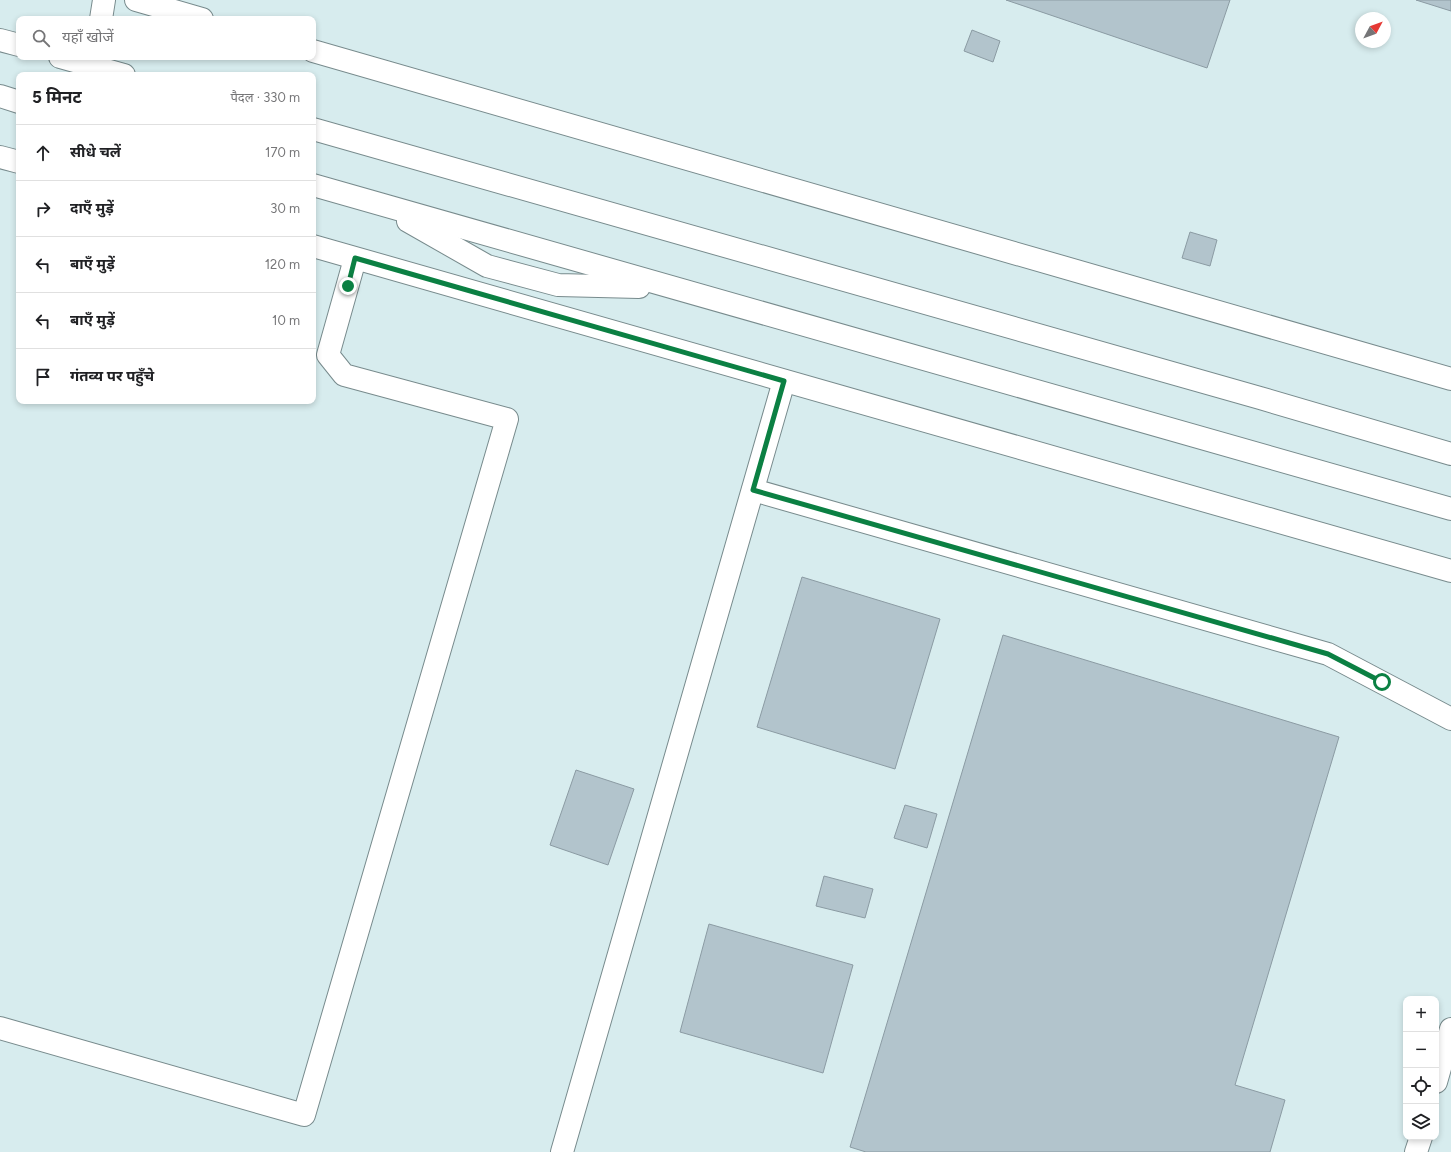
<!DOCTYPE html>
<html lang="hi">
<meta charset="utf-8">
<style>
:root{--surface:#fff;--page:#f6f6f6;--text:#202124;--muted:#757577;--line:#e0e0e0}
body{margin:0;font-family:Figtree,"Noto Sans Devanagari",sans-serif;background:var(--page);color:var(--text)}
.controls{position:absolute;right:12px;bottom:12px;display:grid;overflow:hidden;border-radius:8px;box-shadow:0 2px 6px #0003}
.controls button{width:36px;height:36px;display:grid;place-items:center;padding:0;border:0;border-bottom:1px solid var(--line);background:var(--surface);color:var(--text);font:20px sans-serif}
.compass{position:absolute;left:1355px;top:12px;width:36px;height:36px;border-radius:50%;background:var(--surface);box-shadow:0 2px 6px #0003;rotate:49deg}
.stop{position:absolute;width:12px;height:12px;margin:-9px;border:3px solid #0b8043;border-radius:50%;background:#fff}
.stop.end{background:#0b8043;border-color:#fff;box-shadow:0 1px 4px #0008}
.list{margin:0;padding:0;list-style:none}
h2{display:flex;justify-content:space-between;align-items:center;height:52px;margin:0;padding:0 16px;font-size:17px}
h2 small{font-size:13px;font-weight:400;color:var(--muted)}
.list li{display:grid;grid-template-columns:26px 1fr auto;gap:12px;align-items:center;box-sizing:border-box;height:56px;padding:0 16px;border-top:1px solid var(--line)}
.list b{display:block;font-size:15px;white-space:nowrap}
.list em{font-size:13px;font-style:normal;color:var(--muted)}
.icon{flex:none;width:22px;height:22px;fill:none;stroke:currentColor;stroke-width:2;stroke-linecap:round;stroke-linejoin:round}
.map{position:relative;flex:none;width:1451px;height:1152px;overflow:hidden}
.search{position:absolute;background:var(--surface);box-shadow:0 2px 6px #0003;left:16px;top:16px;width:300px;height:44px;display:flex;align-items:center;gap:10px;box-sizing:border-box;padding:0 14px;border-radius:8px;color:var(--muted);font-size:15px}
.panel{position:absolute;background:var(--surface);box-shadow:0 2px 6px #0003;left:16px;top:72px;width:300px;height:332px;border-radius:8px}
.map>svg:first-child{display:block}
.building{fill:#b2c4cc;stroke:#8b9ba3}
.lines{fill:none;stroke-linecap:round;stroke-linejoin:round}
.minor-casing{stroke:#788b8d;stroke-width:24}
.minor{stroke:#fff;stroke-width:22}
.route{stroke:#0b8043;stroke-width:5}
</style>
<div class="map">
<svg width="1451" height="1152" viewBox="0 0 1451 1152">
<rect width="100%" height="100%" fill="#d7ecee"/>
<g class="building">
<path d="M1006,0H1230L1207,68Z"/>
<path d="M1416,0H1451V11Z"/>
<path d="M972,30L1000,41L993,62L964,51Z"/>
<path d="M1190,232L1217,240L1210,266L1182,258Z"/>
<path d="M802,577L940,619L895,769L757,727Z"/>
<path d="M1003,635L1339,737L1235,1085L1285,1100L1270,1152H866L850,1147Z"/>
<path d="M576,770L634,789L608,865L550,845Z"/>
<path d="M905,805L937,814L927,848L894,838Z"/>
<path d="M824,876L873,889L865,918L816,906Z"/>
<path d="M709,924L853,965L823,1073L680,1032Z"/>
</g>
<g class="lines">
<g class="minor-casing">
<g id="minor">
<path d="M136,0L202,19"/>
<path d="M101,19L104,0"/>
<path d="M0,40L19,45"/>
<path d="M313,51L1451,379"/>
<path d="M60,57L124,75"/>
<path d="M0,96L19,102"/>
<path d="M313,129L1260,398L1451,454"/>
<path d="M0,157L19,162"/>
<path d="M313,185L1451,509"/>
<path d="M408,221L487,266L558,285L639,287"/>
<path d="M313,246L1451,571"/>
<path d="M753,490L1328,654L1451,719"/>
<path d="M0,1028L304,1115L507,419L344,375L328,355L355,259"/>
<path d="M1436,1082L1451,1029"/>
<path d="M562,1152L784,381"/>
<path d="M1416,1152L1421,1137"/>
</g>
</g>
<use href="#minor" class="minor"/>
</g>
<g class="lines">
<path class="route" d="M348,286L355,258L784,381L753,490L1328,654L1382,682"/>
</g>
</svg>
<div class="controls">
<button>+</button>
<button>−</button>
<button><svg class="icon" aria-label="locate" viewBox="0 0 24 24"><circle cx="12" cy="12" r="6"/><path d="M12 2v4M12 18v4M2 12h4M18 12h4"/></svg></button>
<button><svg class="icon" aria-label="layers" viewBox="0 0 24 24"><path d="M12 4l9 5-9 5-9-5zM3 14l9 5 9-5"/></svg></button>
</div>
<svg class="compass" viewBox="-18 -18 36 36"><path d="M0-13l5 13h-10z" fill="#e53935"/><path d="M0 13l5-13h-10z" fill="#757577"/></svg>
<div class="stop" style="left:1382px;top:682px"></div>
<div class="stop end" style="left:348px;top:286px"></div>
<div class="search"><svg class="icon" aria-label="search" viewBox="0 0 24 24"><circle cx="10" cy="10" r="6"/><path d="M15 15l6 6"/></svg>यहाँ खोजें</div>
<section class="panel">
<h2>5 मिनट<small>पैदल · 330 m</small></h2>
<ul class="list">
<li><svg class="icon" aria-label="ahead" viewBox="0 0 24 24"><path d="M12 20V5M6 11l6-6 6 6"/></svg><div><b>सीधे चलें</b></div><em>170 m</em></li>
<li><svg class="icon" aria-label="right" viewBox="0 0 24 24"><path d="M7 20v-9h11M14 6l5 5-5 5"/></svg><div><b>दाएँ मुड़ें</b></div><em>30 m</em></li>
<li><svg class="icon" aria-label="left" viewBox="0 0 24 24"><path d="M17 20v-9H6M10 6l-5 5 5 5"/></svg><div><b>बाएँ मुड़ें</b></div><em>120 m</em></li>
<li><svg class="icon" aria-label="left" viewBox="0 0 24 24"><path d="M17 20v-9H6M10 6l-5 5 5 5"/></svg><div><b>बाएँ मुड़ें</b></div><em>10 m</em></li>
<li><svg class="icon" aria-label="arrive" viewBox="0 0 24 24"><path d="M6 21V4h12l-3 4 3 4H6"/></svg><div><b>गंतव्य पर पहुँचे</b></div></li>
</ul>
</section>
</div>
